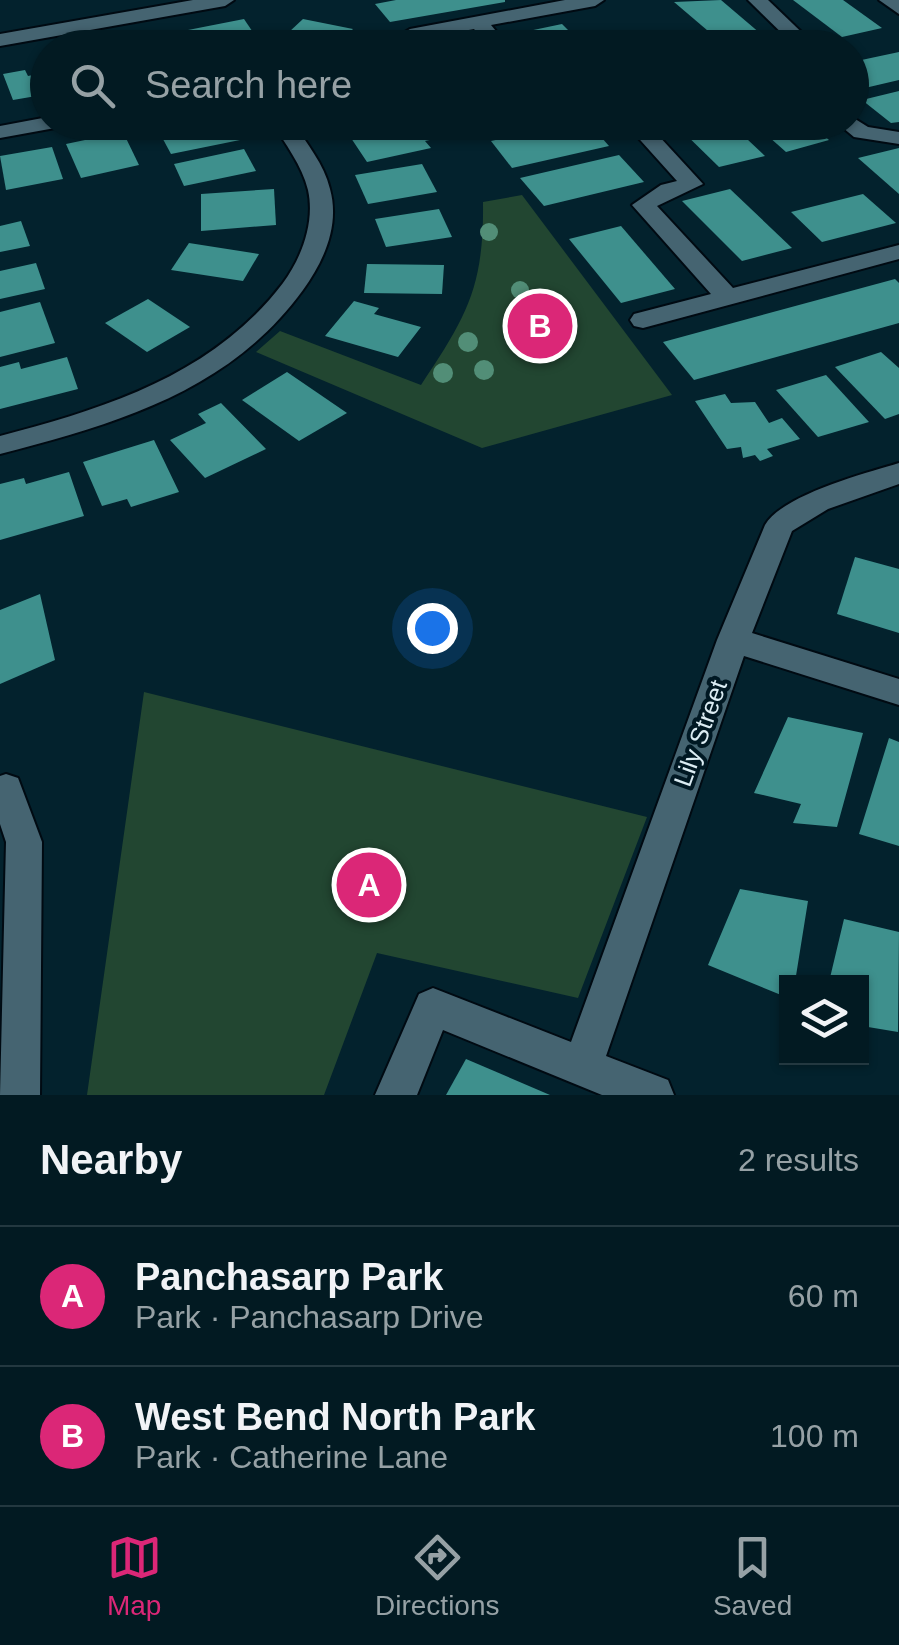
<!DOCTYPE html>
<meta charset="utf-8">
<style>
:root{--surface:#021a22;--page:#10272f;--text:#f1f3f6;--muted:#96a1a5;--line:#233840;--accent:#db2777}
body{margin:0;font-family:Helvetica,sans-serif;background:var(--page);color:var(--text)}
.controls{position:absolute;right:30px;bottom:30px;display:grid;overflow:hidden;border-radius:0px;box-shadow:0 2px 8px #0004}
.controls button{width:90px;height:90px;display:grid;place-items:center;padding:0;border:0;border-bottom:2px solid var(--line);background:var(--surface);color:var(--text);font:50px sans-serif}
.you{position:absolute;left:432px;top:628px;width:35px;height:35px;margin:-25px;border:8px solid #fff;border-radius:50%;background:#1a73e8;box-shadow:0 0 0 15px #1a73e833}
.badge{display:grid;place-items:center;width:65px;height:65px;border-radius:50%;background:var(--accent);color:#fff;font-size:32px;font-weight:700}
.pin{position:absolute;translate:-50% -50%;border:5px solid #fff;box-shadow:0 2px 10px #0006}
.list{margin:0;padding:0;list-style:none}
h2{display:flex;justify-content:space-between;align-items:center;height:130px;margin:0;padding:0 40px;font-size:42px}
h2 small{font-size:32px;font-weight:400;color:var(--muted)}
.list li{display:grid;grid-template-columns:65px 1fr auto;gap:30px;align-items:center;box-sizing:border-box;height:140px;padding:0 40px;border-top:2px solid var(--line)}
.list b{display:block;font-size:38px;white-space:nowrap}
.list p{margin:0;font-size:32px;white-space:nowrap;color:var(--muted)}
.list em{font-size:32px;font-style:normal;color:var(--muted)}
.icon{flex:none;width:55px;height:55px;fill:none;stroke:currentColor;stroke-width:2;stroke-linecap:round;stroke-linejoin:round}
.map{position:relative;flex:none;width:899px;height:1095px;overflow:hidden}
.search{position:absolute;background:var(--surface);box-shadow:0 2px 8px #0004;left:30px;right:30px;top:30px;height:110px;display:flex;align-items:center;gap:25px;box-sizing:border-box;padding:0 35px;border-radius:55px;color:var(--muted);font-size:38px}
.sheet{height:410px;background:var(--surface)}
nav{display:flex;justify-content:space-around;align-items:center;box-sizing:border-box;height:140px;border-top:2px solid var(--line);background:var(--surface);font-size:28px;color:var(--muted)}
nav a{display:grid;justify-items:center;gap:5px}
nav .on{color:var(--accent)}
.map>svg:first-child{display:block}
.green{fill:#224631}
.building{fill:#3e908d}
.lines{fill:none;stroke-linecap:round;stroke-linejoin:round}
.minor-casing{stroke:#000a12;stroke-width:4}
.minor{fill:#456471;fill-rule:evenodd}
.tree{fill:#528e77}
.labels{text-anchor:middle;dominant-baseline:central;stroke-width:8;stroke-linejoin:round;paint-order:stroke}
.street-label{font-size:25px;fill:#dbecf3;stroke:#001823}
</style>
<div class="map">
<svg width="899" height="1095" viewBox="0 0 899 1095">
<rect width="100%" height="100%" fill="#03222d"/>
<g class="green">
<path d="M522,195L672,395L482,448L256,352L280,331L421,385C467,316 484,287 483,202Z"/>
<path d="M144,692L647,817L578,998L377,953L324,1095H87Z"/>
</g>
<g class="building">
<path d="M396,0H505V2L390,22L375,4Z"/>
<path d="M721,0L761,34L721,42L674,2Z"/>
<path d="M793,0H843L882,28L842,37Z"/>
<path d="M244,19L263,47L199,48L188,30Z"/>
<path d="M303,19L353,29L334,48L274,46Z"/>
<path d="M562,24L586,48H533L519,33Z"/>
<path d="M899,52V80L852,91V62Z"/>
<path d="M25,70L28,76L48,72V94L13,100L3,74Z"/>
<path d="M899,91V122L891,123L862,100Z"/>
<path d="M181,122H229L240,140L171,154L157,128Z"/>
<path d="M578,122H588L609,146L512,168L491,141Z"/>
<path d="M673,122H729L765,156L719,167Z"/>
<path d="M752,122H808L829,140L786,152Z"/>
<path d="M412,125L418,132L432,129L439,138L425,141L431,148L367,162L351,138Z"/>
<path d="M123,132L139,165L81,178L66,144Z"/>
<path d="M52,147L63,179L6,190L0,156Z"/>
<path d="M899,148V194L858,158Z"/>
<path d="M244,149L256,171L184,186L174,164Z"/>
<path d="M619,155L644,182L544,206L520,178Z"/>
<path d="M422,164L437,192L368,204L355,175Z"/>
<path d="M274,189L276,225L201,231V194Z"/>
<path d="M730,189L792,248L742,261L682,201Z"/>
<path d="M863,194L896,223L822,242L791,212Z"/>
<path d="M439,209L452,237L386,247L375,219Z"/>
<path d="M21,221L30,246L0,252V226Z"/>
<path d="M621,226L675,289L621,303L569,239Z"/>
<path d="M189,243L259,254L243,281L171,270Z"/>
<path d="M36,263L45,289L0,299V271Z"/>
<path d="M367,264L444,265L442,294L364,293Z"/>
<path d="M895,279L899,283V323L694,380L663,342Z"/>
<path d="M148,299L190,327L147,352L105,323Z"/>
<path d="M354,301L379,308L374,314L421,327L398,357L325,336Z"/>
<path d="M40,302L55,343L0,357V312Z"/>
<path d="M881,352L899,368V414L885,419L835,367Z"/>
<path d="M67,357L78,389L0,409V367L19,362L21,369Z"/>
<path d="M287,372L347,413L299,441L242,400Z"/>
<path d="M826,375L869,422L818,437L776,390Z"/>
<path d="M725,394L731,403L755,402L769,423L782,418L800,439L767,449L773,456L760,461L755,455L743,458L741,447L727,449L695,401Z"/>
<path d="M221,403L266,449L205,478L170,440L206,423L198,414Z"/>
<path d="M154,440L179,492L131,507L127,499L102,506L83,462Z"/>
<path d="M69,472L84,516L0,540V484L24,478L26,484Z"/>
<path d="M855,557L899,569V633L837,614Z"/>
<path d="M40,594L55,660L0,684V610Z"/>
<path d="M788,717L863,733L837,827L793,823L801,804L754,793Z"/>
<path d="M889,738L899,742V846L859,834Z"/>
<path d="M740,889L808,901L795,982H786V997L708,965Z"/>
<path d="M844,919L899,932L898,1032L862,1026V982H829Z"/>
<path d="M466,1059L550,1095H446Z"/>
</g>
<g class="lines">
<g class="minor-casing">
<g id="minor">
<path d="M193,0H234L225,6L0,46V34Z"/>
<path d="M565,0H604L595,6L491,25L510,48H490L474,29L410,41L400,35L410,29Z"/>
<path d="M748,0H768L818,48H797Z"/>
<path d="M879,0H899V14Z"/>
<path d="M48,117V122H65L55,128L0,138V126Z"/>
<path d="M852,117L868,127L899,132V144L854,137L836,122H852Z"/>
<path d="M272,122H293C307,144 324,164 330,189C340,225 324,261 303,290C230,391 116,424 0,454V436C107,408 214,374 283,283C302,257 315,222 308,190C302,165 285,144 272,122Z"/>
<path d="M624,122H646L703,184L657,206L733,288L899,245V259L643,328L634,326L630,320L634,314L711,294L632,205L661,185L677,181Z"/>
<path d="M899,463V484L828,509L792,531L752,633L899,679V705L744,656L606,1056L668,1080L674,1095H602L443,1030L417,1095H375L419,994L433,988L571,1042L717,640L765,525C782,495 866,473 899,463Z"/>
<path d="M6,774L18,778L42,842L40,1095H0L6,842L0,824V776Z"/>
</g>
</g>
<use href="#minor" class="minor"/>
</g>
<g class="tree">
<circle cx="489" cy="232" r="9"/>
<circle cx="520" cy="290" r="9"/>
<circle cx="549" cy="314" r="10"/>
<circle cx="468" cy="342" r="10"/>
<circle cx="484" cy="370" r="10"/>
<circle cx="443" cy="373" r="10"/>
</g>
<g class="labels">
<g class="street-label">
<text transform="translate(700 733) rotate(-70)">Lily Street</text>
</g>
</g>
</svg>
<div class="controls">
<button><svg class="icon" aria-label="layers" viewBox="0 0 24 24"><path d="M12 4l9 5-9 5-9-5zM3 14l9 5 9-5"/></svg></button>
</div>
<div class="you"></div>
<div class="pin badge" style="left:369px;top:885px">A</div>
<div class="pin badge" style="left:540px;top:326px">B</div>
<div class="search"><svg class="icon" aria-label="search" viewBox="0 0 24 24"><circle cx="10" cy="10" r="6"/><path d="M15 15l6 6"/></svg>Search here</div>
</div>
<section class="sheet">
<h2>Nearby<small>2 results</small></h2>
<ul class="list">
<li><span class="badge">A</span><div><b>Panchasarp Park</b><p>Park · Panchasarp Drive</p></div><em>60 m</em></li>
<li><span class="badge">B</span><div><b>West Bend North Park</b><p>Park · Catherine Lane</p></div><em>100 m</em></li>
</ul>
</section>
<nav>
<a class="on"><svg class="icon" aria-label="map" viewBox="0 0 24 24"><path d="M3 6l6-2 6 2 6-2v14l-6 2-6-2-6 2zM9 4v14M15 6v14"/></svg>Map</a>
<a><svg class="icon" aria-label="directions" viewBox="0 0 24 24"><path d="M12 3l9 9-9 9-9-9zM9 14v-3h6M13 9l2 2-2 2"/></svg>Directions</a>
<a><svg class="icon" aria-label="saved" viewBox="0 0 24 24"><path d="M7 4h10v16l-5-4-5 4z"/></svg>Saved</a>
</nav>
